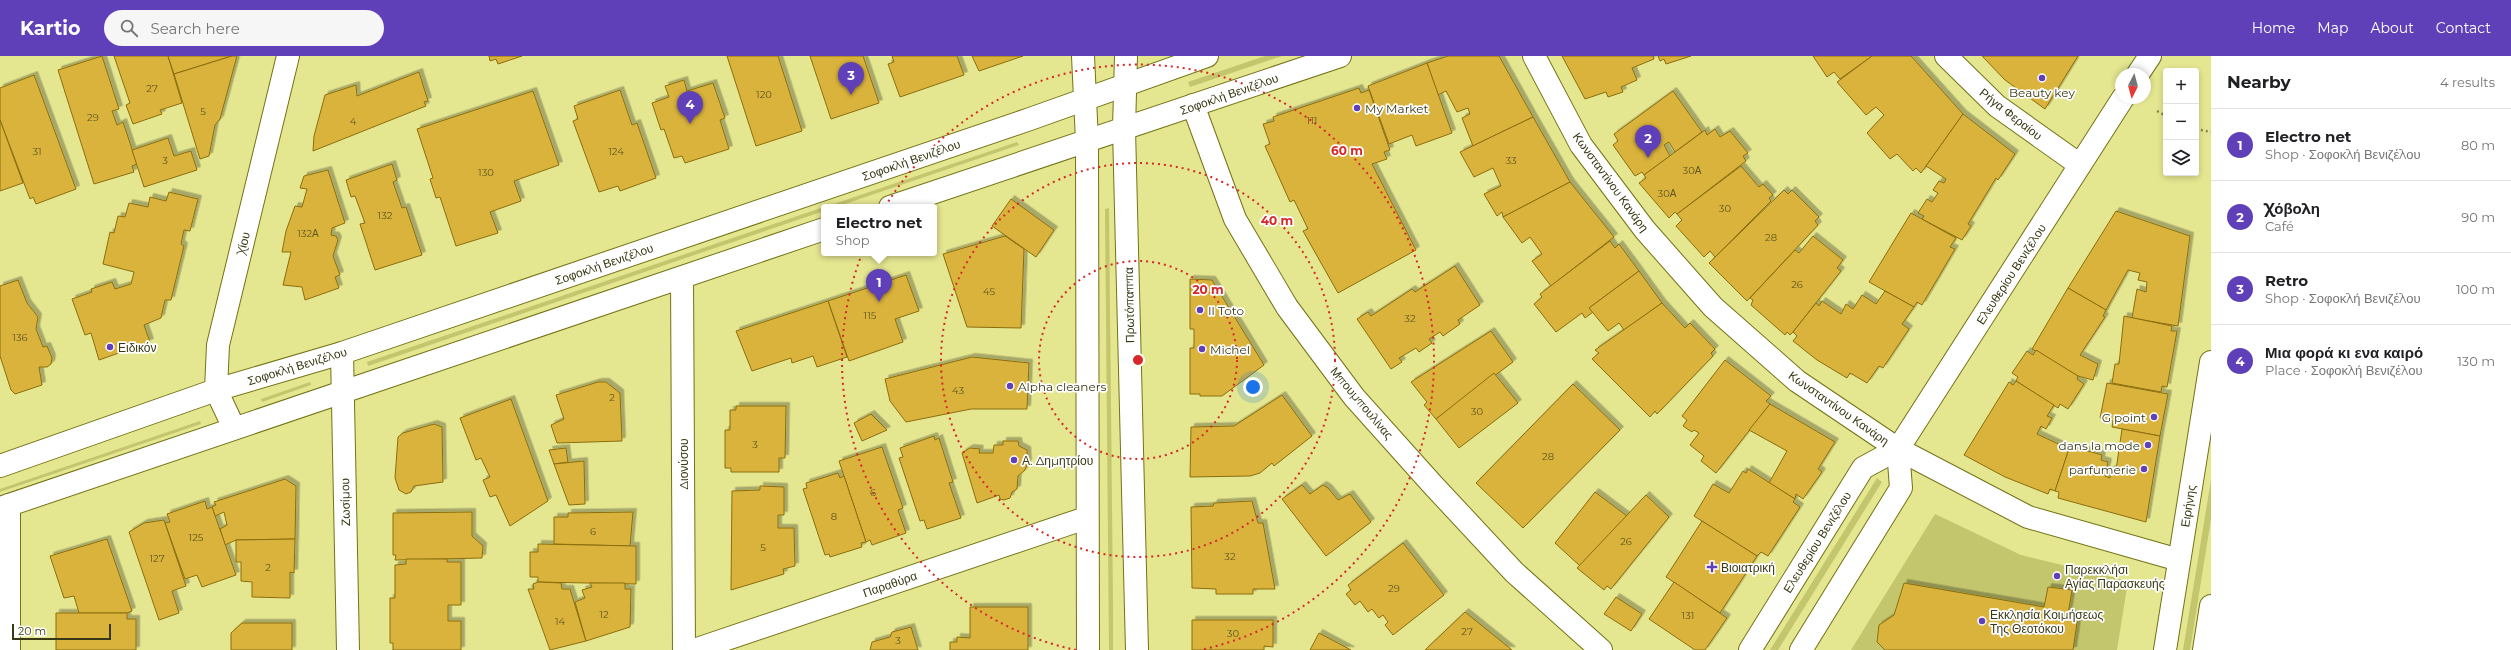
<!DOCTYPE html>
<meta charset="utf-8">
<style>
:root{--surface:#fff;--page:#f6f6f6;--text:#202124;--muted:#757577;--line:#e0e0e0;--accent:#6040b8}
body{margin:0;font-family:Montserrat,sans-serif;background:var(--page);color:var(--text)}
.controls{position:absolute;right:12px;top:12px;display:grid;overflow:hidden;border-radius:4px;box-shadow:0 2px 6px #0003}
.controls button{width:36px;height:36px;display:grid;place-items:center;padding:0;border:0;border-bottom:1px solid var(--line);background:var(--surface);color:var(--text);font:20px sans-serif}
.compass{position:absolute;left:2115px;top:12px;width:36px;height:36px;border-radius:50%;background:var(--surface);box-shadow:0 2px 6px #0003;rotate:186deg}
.scale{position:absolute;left:12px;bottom:10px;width:99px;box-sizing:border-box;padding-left:4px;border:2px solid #383814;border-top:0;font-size:11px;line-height:14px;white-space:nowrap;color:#383814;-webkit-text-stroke:3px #fff;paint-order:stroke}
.you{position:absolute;left:1253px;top:331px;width:14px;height:14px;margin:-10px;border:3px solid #fff;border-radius:50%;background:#1a73e8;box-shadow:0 0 0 6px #1a73e833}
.badge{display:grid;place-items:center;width:26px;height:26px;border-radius:50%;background:var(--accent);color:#fff;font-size:13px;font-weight:700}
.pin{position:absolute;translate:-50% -33px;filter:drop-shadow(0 1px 2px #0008)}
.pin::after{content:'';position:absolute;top:21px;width:14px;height:12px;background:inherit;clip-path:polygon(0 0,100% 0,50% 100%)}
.popup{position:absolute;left:821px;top:148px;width:116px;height:52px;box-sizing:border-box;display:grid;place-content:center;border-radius:4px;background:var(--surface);filter:drop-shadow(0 1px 3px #0005);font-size:13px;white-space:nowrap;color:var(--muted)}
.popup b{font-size:15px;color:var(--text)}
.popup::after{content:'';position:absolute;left:50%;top:100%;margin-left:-8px;border:8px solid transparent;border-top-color:var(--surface)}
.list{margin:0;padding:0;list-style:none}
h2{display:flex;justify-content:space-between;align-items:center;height:52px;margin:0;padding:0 16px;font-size:17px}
h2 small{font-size:13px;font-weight:400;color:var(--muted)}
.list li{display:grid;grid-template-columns:26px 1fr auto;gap:12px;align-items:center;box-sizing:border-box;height:72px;padding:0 16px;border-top:1px solid var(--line)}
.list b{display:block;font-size:15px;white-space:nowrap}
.list p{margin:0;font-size:13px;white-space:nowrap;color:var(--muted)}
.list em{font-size:13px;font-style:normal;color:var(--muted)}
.icon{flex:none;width:22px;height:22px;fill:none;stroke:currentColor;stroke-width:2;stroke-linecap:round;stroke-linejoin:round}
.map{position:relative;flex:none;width:2211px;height:594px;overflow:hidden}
header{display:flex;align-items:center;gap:24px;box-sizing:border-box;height:56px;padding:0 20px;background:var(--accent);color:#fff}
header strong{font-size:19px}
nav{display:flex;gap:22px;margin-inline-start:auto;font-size:14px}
.search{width:280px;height:36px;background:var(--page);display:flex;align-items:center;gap:10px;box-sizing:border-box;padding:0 14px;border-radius:22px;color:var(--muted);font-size:15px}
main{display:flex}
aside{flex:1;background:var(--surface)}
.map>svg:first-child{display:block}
.green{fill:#c3c66d}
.building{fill:#dab33e;stroke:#8b6e0d;filter:url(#shadow)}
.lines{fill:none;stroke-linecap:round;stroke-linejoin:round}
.street-casing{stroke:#737317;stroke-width:24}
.secondary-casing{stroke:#737317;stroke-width:24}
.primary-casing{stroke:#737317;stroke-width:24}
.path{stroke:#86874c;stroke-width:2.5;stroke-dasharray:2 3;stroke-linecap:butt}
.street{stroke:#fff;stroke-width:22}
.secondary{stroke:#fff;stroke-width:22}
.primary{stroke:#fff;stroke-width:22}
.ring{fill:none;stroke:#d62828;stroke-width:2;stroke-dasharray:2 4}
.poi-dot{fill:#6040b8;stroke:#fff;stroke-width:1.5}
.labels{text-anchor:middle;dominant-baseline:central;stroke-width:3.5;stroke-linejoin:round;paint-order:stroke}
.number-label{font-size:10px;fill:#60571e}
.poi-label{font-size:12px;fill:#383814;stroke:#fff;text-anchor:start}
.street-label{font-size:12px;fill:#383814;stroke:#fff}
.centre{fill:#d62828;stroke:#fff;stroke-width:2}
.ring-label{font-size:12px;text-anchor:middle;font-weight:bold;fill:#d62828;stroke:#fff;stroke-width:3.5;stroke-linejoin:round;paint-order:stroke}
</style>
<header>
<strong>Kartio</strong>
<div class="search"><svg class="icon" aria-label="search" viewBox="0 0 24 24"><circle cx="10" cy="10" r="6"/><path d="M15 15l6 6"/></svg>Search here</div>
<nav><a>Home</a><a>Map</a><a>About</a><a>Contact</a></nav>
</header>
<main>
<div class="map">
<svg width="2211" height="594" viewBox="0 0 2211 594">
<defs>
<filter id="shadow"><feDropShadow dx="3.5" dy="-3.5" stdDeviation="0" flood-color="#0004"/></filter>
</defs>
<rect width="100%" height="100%" fill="#e4e690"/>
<g class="green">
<path d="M1265,0H1282L1190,31L1188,26Z"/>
<path d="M1017,86L1019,89L836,151H825Z"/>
<path d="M824,151V155L368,310L367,306Z"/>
<path d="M1109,152L1113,548V594H1109L1105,153Z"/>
<path d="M310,326L311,329L262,346L261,343Z"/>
<path d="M200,365L201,368L0,436V433Z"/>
<path d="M1877,422L1882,426L1778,594H1770Z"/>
<path d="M2211,424V463L2190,594H2183Z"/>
<path d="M1935,458L2021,499L2128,525L2117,594H1851Z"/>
</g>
<g class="building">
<path d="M102,0L119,53L112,55L117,69L123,66L137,108L132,110L134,116L94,128L58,14Z"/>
<path d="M114,0H168L182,47L160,54L162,58L133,68L126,49L130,47Z"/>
<path d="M168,0H232L174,18Z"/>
<path d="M232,0H237L220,63L215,69L209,100L200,103L174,18Z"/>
<path d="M489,0H522L498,8L496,3L490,5Z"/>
<path d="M727,0H778L802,75L756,90Z"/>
<path d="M810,0H863L879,47L831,63Z"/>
<path d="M892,0H957L964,19L900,41L888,8L894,6Z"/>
<path d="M972,0H1023L979,15Z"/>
<path d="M1448,0H1499L1533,61L1473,90L1462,62L1470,58L1468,52L1457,56L1446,35L1438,39L1427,7Z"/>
<path d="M1562,0H1653L1654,3L1632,12L1637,24L1621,31L1623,36L1608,41L1606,36L1585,43Z"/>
<path d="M1658,0H1691L1666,8L1664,3L1660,5Z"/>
<path d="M1813,0H1872L1840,23L1834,16L1827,21Z"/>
<path d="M1872,0H1911L1963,58L1921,117L1916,112L1913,115L1897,98L1890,103L1867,77L1884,59L1876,51L1866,59L1837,26Z"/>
<path d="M1982,0H2078L2045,53L2005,24Z"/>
<path d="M1427,7L1452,77L1416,90L1412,79L1389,88L1368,30Z"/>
<path d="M419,16L428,45L424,46L426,50L313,95L314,80L325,39L356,29L357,40Z"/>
<path d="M34,19L76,133L36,148L33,141L30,143L0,64V32Z"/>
<path d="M684,24L687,35L713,27L725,62L720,64L729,93L685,107L682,100L674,102L664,73L661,74L652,47L669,41L665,30Z"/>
<path d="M1359,32L1361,37L1369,34L1390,94L1384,96L1387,103L1372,108L1416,194L1338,237L1303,175L1308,173L1294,144L1290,146L1265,90L1270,88L1263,68L1274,65L1273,61Z"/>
<path d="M620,34L632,69L637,67L656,122L620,135L618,130L599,136L573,65L578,63L574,50Z"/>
<path d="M533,35L559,109L514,125L521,145L490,156L498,177L456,190L440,141L436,142L430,123L433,122L417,73Z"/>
<path d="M1673,35L1702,76L1675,96L1669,86L1664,89L1670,100L1644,119L1642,116L1635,120L1613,89L1618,85L1614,78Z"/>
<path d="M1963,58L2015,98L1998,124L1996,122L1968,168L1971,170L1962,184L1922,163L1924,160L1918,157L1927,143L1932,146L1938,137L1933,134L1939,125L1944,127L1946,123L1926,110Z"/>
<path d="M1533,61L1570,126L1503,161L1502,156L1497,160L1484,138L1501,130L1493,112L1474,121L1460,96Z"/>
<path d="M0,64L23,127L0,135Z"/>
<path d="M1715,73L1720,81L1730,75L1748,97L1743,100L1746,105L1677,158L1675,156L1669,162L1639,127L1646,122L1644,119L1705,74L1707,79Z"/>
<path d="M168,82L174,100L191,95L197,114L144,131L132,94Z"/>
<path d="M392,108L397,124L393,126L402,152L406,151L422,199L375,214L360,168L365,167L355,140L351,141L346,124Z"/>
<path d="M1741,110L1759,131L1763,128L1773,139L1769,142L1771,145L1715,201L1710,195L1704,201L1676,170L1682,164L1677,158Z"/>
<path d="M328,114L345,167L332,172L331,179L336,180L338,184L333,200L340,219L335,221L339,232L305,244L302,231L283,229L291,196H282L286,175L295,150L302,151L307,133L300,132L304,120Z"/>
<path d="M1570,126L1614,181L1551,230L1532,205L1542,198L1530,181L1522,187L1503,161Z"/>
<path d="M1784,134L1788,138L1792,134L1819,161L1815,165L1818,169L1747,245L1709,207Z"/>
<path d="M169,136L198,143L190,175L184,174L181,188L184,190L171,244H165L161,262L144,269L150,286L99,304L91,277L85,279L72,243L92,236L91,233L112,226L115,233L131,228L134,216L103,208L110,176L114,177L118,160L125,161L129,147L148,151L150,141L166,145Z"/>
<path d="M1011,143L1054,174L1036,201L992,170Z"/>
<path d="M2116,155L2190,180L2178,270L2132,262L2137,233L2146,236L2147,226L2138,224L2140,217L2128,214L2106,254L2068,232Z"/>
<path d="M1911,157L1956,182L1950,191L1955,193L1922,249L1917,246L1914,251L1869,226Z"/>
<path d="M1005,180L1024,193L1021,272L967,271L943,198Z"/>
<path d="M1813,180L1843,204L1837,212L1841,215L1793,276L1790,279L1787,276L1785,279L1751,249L1753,244L1750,242L1795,194L1799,197Z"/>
<path d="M1610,185L1615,192L1619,188L1639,215L1589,252L1593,256L1585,262L1582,257L1556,276L1534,248L1542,241L1540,238Z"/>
<path d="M1455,210L1480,249L1458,264L1460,268L1443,280L1440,276L1429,283L1432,287L1419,296L1416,292L1399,302L1402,306L1391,313L1357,263L1368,256L1371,260L1412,233L1415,236Z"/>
<path d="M1639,215L1662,247L1624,274L1619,267L1608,275L1589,252Z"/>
<path d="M906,219L919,255L895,263L903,286L849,305L828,245Z"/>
<path d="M1190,223L1212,224L1264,309L1222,340H1200V338H1190V292H1194V273H1190Z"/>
<path d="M18,224L27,247L38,261L36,273L43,291L47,290L52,302L51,308L47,311H39L42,329L15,338L11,334L0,300V230Z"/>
<path d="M2068,232L2106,254L2103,260L2105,261L2080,299L2098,308L2093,324L2078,320L2032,293Z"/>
<path d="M1885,235L1914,251L1902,268L1909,273L1883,312L1879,310L1867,327L1850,317L1847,322L1817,304L1793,285L1797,280L1793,276L1816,247L1819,250L1822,245L1841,258L1846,248L1853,253L1862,239L1876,248Z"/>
<path d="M828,245L847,301L817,311L813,300L792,307L791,302L752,315L736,275Z"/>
<path d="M1662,247L1685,272L1690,267L1715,293L1711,297L1713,300L1657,358L1655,355L1650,361L1592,303L1599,297L1595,294Z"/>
<path d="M2124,260L2172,270L2171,275H2177L2167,331L2162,330L2161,336L2112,327L2115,308H2119Z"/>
<path d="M1491,275L1513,306L1436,363L1424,349L1427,346L1411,326Z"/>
<path d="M2036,294L2078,320L2077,323L2084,328L2068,353L2060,348L2058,352L2016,325L2018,321L2012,317L2027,295L2033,299Z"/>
<path d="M972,301L1029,307L1027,353H971L906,366L890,345L885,323Z"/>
<path d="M1725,304L1771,340L1766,345L1770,348L1716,417L1701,405L1704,400L1690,389L1699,377L1694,374L1692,376L1683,370L1687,364L1682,360Z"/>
<path d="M1494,317L1518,347L1459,392L1436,363Z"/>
<path d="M2016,325L2054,349L2047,360L2052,362L2046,373L2041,370L2037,378L2069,393L2055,435L2050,433L2048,438L2005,421L1964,399L2009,326L2013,329Z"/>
<path d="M598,326H606L620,337L622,385L557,387L551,369L564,363L556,339Z"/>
<path d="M2107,327L2168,338L2160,380L2112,371L2113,365L2100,362Z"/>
<path d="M1573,328L1620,374L1523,472L1476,427Z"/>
<path d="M1282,339L1312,380L1274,410L1272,407L1260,417L1250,420L1190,421L1191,371L1234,370Z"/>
<path d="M511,343L548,445L510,470L496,439L490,441L483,424L490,421L481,402L476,404L460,362Z"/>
<path d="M1770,348L1835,386L1818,413L1822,416L1803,443L1796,438L1795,443L1769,427L1787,395L1749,374Z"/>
<path d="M736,350H786L785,402H779V416H731V412H725V374H730V354H736Z"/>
<path d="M871,358L887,374L862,385L854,367Z"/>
<path d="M434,368L442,371L443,426L414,430L411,436L406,438L399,434L395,422L398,381L403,377Z"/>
<path d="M2122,373L2160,380L2146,466L2058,442L2059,436L2055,435L2070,390L2102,399L2101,404L2108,406L2105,420L2110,422L2111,413L2116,414Z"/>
<path d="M934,380L935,384L939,382L953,426L949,427L961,462L927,473L924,464L920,465L899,402L903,401L900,392Z"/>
<path d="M1003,385H1018L1019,390L1027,394L1028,406L1025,414L1018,420L1017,433L1012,436L1010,442L1004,444L1000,443L999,439L977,447L962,397L970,392L980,393L979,397H993L994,389H1003Z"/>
<path d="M882,391L903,452L898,454L906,477L872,489L870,484L866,486L839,405Z"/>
<path d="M566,392L568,406L554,408L549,394Z"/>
<path d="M584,405L585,448L569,449L554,408Z"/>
<path d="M1748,413L1795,443L1793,446L1800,451L1768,500L1761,496L1757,500L1694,460L1713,428L1729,437L1743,415L1746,417Z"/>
<path d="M838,417L840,422L844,420L866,486L861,487L862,491L830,501L829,498L825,499L803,433L807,432L806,427Z"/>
<path d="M285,423L296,430L295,483L236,484L225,489L220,473L227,469L224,456L215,460L212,451L216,449L214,446Z"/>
<path d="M1302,429L1310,438L1323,429L1328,432L1338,444L1350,438L1371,466L1326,500L1282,443Z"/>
<path d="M760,430L784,431V459H778V472H794L795,510L783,513L784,518L731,534L732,435L760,434Z"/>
<path d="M1595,436L1627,460L1580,510L1555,487Z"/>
<path d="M1646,439L1669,461L1611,533L1607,530L1604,534L1577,512Z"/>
<path d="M205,445L207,453L212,451L236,519L202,531L197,519L185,523L165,467L170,466L167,458Z"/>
<path d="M1252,445L1258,467H1263L1275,533H1253V538H1216V533L1192,532L1191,451L1213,450L1214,447Z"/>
<path d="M472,456V480L483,490L482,502L395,504L396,499H393V457Z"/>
<path d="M633,456L630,490L554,488V461H568V457Z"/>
<path d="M164,464L186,530L172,535L179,557L159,564L129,476L144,467Z"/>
<path d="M1702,465L1757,500L1720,557L1666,521Z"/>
<path d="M107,483L132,555L127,557H79L74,540L64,542L50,500Z"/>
<path d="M295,483L294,517L290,516V542L252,541V526L241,525V506H236V484Z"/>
<path d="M1403,487L1444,539L1393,579L1385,569L1388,566L1383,559L1379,562L1372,553L1368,556L1360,545L1355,549L1346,538L1351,534L1348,529Z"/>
<path d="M538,488L636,490V528L538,526V521H530V496H538Z"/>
<path d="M406,503H447V506H461V549H448V565H461V594H393V587H390V542H395V509L406,508Z"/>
<path d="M538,526L561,527L562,533H570L586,585L550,594L528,533H534L533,528Z"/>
<path d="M1674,526L1727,562L1705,594H1695L1649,563Z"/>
<path d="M590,527H625V533H631L630,571L586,585L575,546L585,542L582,534L592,531Z"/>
<path d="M1904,527L2044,551L2048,531L2072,534L2068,558L2078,560L2073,594H1885L1877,586L1879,569L1894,559Z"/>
<path d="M1616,541L1642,558L1631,575L1604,558Z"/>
<path d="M970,551H1028V594H950V586H957V581L970,582Z"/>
<path d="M1465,556L1512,594H1425Z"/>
<path d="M56,557H127V563H136V594H56Z"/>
<path d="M1192,564H1273V591L1264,590V594H1192Z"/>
<path d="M242,567H292V594H231V577Z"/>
<path d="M911,571L918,594H870L872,586L890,581L892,576Z"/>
<path d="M1319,577L1351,594H1310Z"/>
</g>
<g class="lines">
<g class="street-casing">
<g id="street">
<path d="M1534,0L1581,89L1645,174L1713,251L1797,325L1898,393L2028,461L2179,504"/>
<path d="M1946,0L1997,50L2080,109"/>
<path d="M1193,49L1235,163L1287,251L1354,341L1432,428L1514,516L1601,594"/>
<path d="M682,222L684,594"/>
<path d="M342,297L348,594"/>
<path d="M234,372L216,334L218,289L288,0"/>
<path d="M9,449V594"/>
<path d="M694,594L1086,462"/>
</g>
</g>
<g class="secondary-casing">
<g id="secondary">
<path d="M1083,0L1087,85L1088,594"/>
<path d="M1126,0L1124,73L1137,594"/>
<path d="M890,151L1340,0"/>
<path d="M0,410L216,334L342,297L1030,63L1207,0"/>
<path d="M0,452L824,173"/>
<path d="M2165,594L2211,306"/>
<path d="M2204,594L2211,550"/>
</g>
</g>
<g class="primary-casing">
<g id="primary">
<path d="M2138,18L2150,0"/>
<path d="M1750,594L1863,412L1898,393L2123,42"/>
<path d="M1801,594L1901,432L1898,393"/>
</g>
</g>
<g class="path">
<path d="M2157,55L2166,60"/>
<path d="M2196,73L2211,76"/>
</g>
<use href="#street" class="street"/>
<use href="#secondary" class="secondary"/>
<use href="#primary" class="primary"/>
</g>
<g class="ring">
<circle cx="1138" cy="304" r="99"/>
<circle cx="1138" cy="304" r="197"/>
<path d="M1076 594A296 296 0 1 1 1200 594"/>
</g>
<g class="poi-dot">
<circle cx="2042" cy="22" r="4"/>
<circle cx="1357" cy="52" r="4"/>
<circle cx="1200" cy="254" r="4"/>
<circle cx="110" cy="291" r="4"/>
<circle cx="1202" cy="293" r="4"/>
<circle cx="1010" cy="330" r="4"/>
<circle cx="2154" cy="361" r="4"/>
<circle cx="2148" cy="389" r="4"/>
<circle cx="1014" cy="404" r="4"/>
<circle cx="2144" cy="413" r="4"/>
<path d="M1710 505h4v4h4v4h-4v4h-4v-4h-4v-4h4z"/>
<circle cx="2057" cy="520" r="4"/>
<circle cx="1982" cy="565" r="4"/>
</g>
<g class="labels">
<g class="number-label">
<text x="152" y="32">27</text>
<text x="764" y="38">120</text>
<text x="203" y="55">5</text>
<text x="93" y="61">29</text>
<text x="1312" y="64">111</text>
<text x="353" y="65">4</text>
<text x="37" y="95">31</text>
<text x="616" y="95">124</text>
<text x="165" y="104">3</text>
<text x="1511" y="104">33</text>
<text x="1692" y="114">30Α</text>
<text x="486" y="116">130</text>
<text x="1667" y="137">30Α</text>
<text x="1725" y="152">30</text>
<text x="385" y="159">132</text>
<text x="308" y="177">132Α</text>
<text x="1771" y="181">28</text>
<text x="1797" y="228">26</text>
<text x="989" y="235">45</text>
<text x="870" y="259">115</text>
<text x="1410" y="262">32</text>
<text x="20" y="281">136</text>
<text x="958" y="334">43</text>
<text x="612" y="341">2</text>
<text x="1477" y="355">30</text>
<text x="755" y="388">3</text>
<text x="1548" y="400">28</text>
<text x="873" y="436">6</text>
<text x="834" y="460">8</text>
<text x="593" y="475">6</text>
<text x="196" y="481">125</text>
<text x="1626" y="485">26</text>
<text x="763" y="491">5</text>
<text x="1230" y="500">32</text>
<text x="157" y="502">127</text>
<text x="268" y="511">2</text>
<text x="1394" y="532">29</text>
<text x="604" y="558">12</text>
<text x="1688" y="559">131</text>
<text x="560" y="565">14</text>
<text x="1467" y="575">27</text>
<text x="1233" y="577">30</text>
<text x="898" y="584">3</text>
</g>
<g class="poi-label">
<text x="2042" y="36" text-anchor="middle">Beauty key</text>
<text x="1365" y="52">My Market</text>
<text x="1208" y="254">Il Toto</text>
<text x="118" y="291">Ειδικόν</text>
<text x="1210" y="293">Michel</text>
<text x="1018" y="330">Alpha cleaners</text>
<text x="2146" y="361" text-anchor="end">G point</text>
<text x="2140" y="389" text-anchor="end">dans la mode</text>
<text x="1022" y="404">Α. Δημητρίου</text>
<text x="2136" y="413" text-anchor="end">parfumerie</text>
<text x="1721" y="511">Βιοιατρική</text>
<text x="2065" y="513">Παρεκκλήσι<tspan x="2065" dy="14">Αγίας Παρασκευής</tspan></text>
<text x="1990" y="558">Εκκλησία Κοιμήσεως<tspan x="1990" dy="14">Της Θεοτόκου</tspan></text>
</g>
<g class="street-label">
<text transform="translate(1229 38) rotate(-19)">Σοφοκλή Βενιζέλου</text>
<text transform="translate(2011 58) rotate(38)">Ρήγα Φεραίου</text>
<text transform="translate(911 104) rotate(-19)">Σοφοκλή Βενιζέλου</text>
<text transform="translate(1611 126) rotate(54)">Κωνσταντίνου Κανάρη</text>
<text transform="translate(243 187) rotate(-76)">Χίου</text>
<text transform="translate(604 208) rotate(-19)">Σοφοκλή Βενιζέλου</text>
<text transform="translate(2011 218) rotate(-57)">Ελευθερίου Βενιζέλου</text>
<text transform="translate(1129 249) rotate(-91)">Πρωτόπαππα</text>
<text transform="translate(297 310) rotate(-17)">Σοφοκλή Βενιζέλου</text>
<text transform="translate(1362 347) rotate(50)">Μπουμπουλίνας</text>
<text transform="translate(1839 352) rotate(35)">Κωνσταντίνου Κανάρη</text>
<text transform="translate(683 408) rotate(-90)">Διονύσου</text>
<text transform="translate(345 446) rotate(-91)">Ζωσίμου</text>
<text transform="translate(2188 450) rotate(-81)">Ειρήνης</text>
<text transform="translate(1817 486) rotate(-58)">Ελευθερίου Βενιζέλου</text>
<text transform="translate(890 528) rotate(-19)">Παραθύρα</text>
</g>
</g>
<circle cx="1138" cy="304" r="6" class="centre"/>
<g class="ring-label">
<text x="1347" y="99">60 m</text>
<text x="1277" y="169">40 m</text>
<text x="1208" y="238">20 m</text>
</g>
</svg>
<div class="controls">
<button>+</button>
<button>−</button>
<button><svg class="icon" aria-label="layers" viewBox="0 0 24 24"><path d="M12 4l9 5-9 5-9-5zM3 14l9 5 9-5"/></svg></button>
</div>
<svg class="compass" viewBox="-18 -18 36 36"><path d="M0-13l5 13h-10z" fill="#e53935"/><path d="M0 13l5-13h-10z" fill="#757577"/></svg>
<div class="scale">20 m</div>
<div class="you"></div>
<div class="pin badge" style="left:879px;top:246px">1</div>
<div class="popup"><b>Electro net</b>Shop</div>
<div class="pin badge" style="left:1648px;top:102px">2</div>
<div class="pin badge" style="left:851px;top:39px">3</div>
<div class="pin badge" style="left:690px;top:68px">4</div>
</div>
<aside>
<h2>Nearby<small>4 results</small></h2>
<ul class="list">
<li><span class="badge">1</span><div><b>Electro net</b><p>Shop · Σοφοκλή Βενιζέλου</p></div><em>80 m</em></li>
<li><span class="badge">2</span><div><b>Χόβολη</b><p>Café</p></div><em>90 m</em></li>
<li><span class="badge">3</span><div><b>Retro</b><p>Shop · Σοφοκλή Βενιζέλου</p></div><em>100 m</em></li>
<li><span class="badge">4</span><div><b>Μια φορά κι ενα καιρό</b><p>Place · Σοφοκλή Βενιζέλου</p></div><em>130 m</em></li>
</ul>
</aside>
</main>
